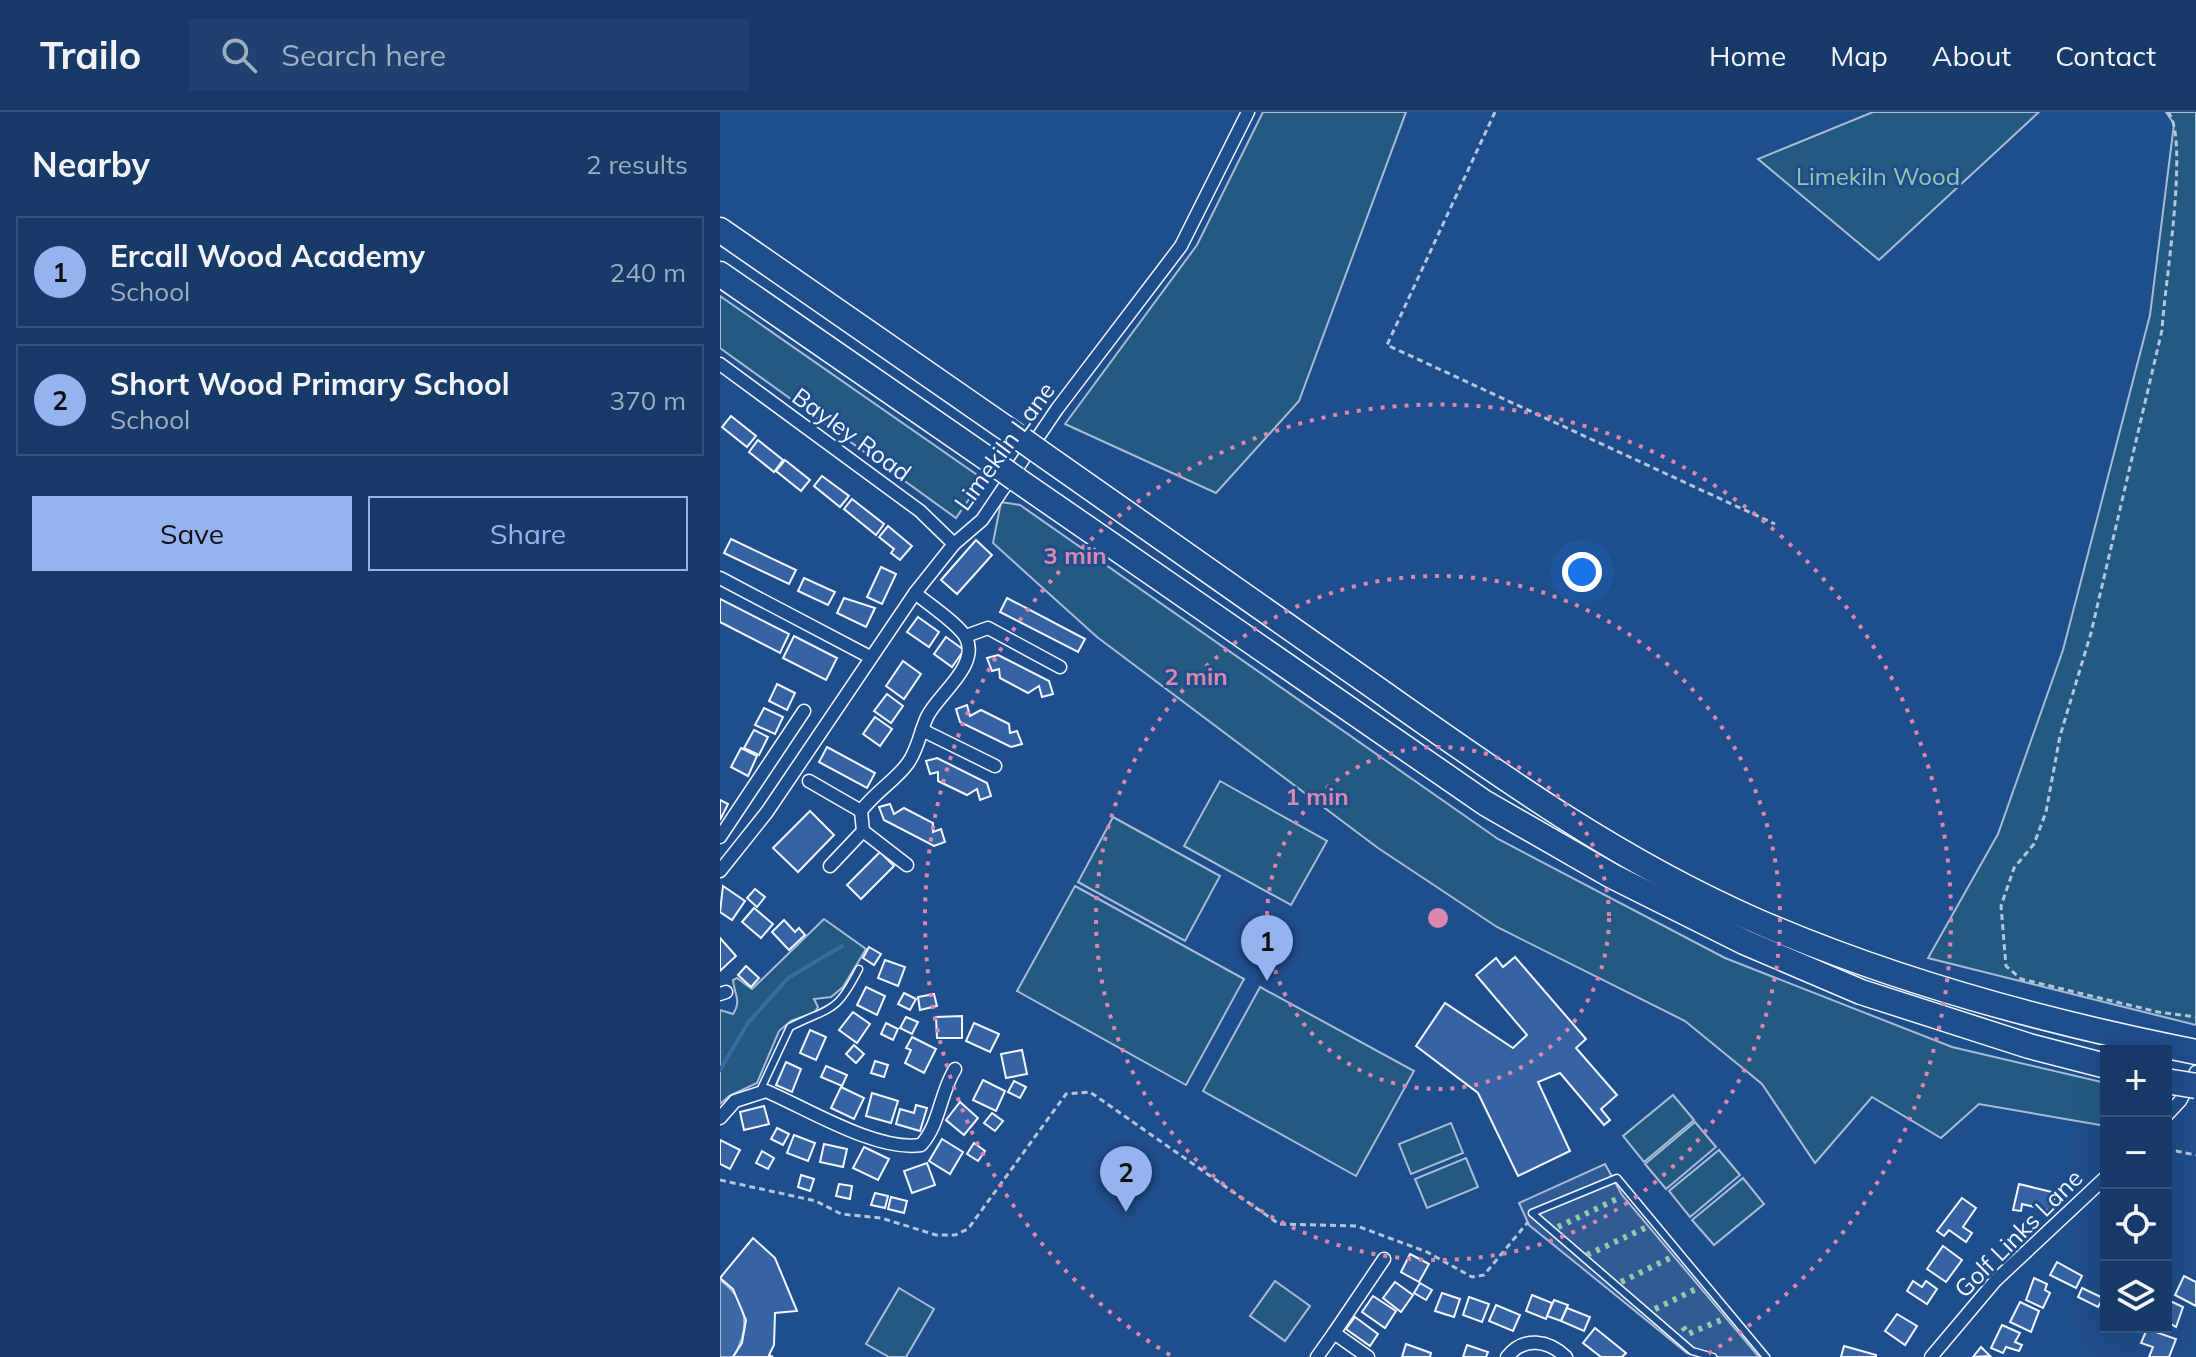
<!DOCTYPE html>
<meta charset="utf-8">
<style>
:root{--surface:#173a69;--page:#20416f;--text:#f1f3f6;--muted:#9eadc0;--line:#36547d;--accent:#95b2f1}
body{margin:0;font-family:Mulish,sans-serif;background:var(--page);color:var(--text)}
.controls{position:absolute;right:24px;bottom:24px;display:grid;overflow:hidden;border-radius:0px;box-shadow:0 8px 32px #0002}
.controls button{width:72px;height:72px;display:grid;place-items:center;padding:0;border:0;border-bottom:2px solid var(--line);background:var(--surface);color:var(--text);font:40px sans-serif}
.you{position:absolute;left:862px;top:460px;width:28px;height:28px;margin:-20px;border:6px solid #fff;border-radius:50%;background:#1a73e8;box-shadow:0 0 0 12px #1a73e833}
.badge{display:grid;place-items:center;width:52px;height:52px;border-radius:50%;background:var(--accent);color:#111;font-size:26px;font-weight:700}
.pin{position:absolute;translate:-50% -66px;filter:drop-shadow(0 2px 4px #0008)}
.pin::after{content:'';position:absolute;top:42px;width:28px;height:24px;background:inherit;clip-path:polygon(0 0,100% 0,50% 100%)}
.list{margin:0;padding:0;list-style:none}
h2{display:flex;justify-content:space-between;align-items:center;height:104px;margin:0;padding:0 32px;font-size:34px}
h2 small{font-size:26px;font-weight:400;color:var(--muted)}
.list li{display:grid;grid-template-columns:52px 1fr auto;gap:24px;align-items:center;box-sizing:border-box;height:112px;margin:0 16px 16px;padding:0 16px;border:2px solid var(--line);border-radius:0px}
.list b{display:block;font-size:30px;white-space:nowrap}
.list p{margin:0;font-size:26px;white-space:nowrap;color:var(--muted)}
.list em{font-size:26px;font-style:normal;color:var(--muted)}
.actions{display:flex;gap:16px;padding:24px 32px}
.actions a{flex:1;padding:18px 0;border:2px solid var(--accent);border-radius:0px;text-align:center;font-size:28px;color:var(--accent)}
.actions .main{background:var(--accent);color:#111}
.icon{flex:none;width:44px;height:44px;fill:none;stroke:currentColor;stroke-width:2;stroke-linecap:round;stroke-linejoin:round}
.map{position:relative;flex:none;width:1476px;height:1245px;overflow:hidden}
header{display:flex;align-items:center;gap:48px;box-sizing:border-box;height:112px;padding:0 40px;background:var(--surface);border-bottom:2px solid var(--line)}
header strong{font-size:38px}
nav{display:flex;gap:44px;margin-inline-start:auto;font-size:28px}
.search{width:560px;height:72px;background:var(--page);display:flex;align-items:center;gap:20px;box-sizing:border-box;padding:0 28px;border-radius:0px;color:var(--muted);font-size:30px}
main{display:flex}
aside{flex:1;background:var(--surface)}
.map>svg:first-child{display:block}
.green{fill:#245a82;stroke:#a8bbd7;stroke-width:2}
.parking{fill:#305b95;stroke:#a8bbd7;stroke-width:2}
.water{fill:#3b69a3;stroke:#a8bbd7;stroke-width:2}
.lines{fill:none;stroke-linecap:round;stroke-linejoin:round}
.stream{stroke:#3b69a3;stroke-width:4}
.building{fill:#3563a3;stroke:#f2f6ff;stroke-width:2}
.lane-casing{stroke:#f2f6ff;stroke-width:9}
.street-casing{stroke:#f2f6ff;stroke-width:15}
.highway-casing{stroke:#f2f6ff;stroke-width:27}
.path{stroke:#b3c4dc;stroke-width:3;stroke-dasharray:6 4;stroke-linecap:butt}
.lane{stroke:#1f4e8c;stroke-width:6}
.street{stroke:#1f4e8c;stroke-width:12}
.highway{stroke:#1f4e8c;stroke-width:24}
.highway-bridge-casing{stroke:#f2f6ff;stroke-width:27;stroke-linecap:butt}
.highway-bridge{stroke:#1f4e8c;stroke-width:24}
.hedge{stroke:#97c8a6;stroke-width:6;stroke-dasharray:4 6;stroke-linecap:butt}
.ring{fill:none;stroke:#da87ad;stroke-width:4;stroke-dasharray:4 8}
.labels{text-anchor:middle;dominant-baseline:central;stroke-width:6;stroke-linejoin:round;paint-order:stroke}
.park-label{font-size:24px;fill:#97c8a6;stroke:#1f4e8c}
.street-label{font-size:24px;fill:#f2f6ff;stroke:#1f4e8c}
.centre{fill:#da87ad;stroke:#1f4e8c;stroke-width:4}
.ring-label{font-size:24px;text-anchor:middle;font-weight:bold;fill:#da87ad;stroke:#1f4e8c;stroke-width:6;stroke-linejoin:round;paint-order:stroke}
</style>
<header>
<strong>Trailo</strong>
<div class="search"><svg class="icon" aria-label="search" viewBox="0 0 24 24"><circle cx="10" cy="10" r="6"/><path d="M15 15l6 6"/></svg>Search here</div>
<nav><a>Home</a><a>Map</a><a>About</a><a>Contact</a></nav>
</header>
<main>
<aside>
<h2>Nearby<small>2 results</small></h2>
<ul class="list">
<li><span class="badge">1</span><div><b>Ercall Wood Academy</b><p>School</p></div><em>240 m</em></li>
<li><span class="badge">2</span><div><b>Short Wood Primary School</b><p>School</p></div><em>370 m</em></li>
</ul>
<div class="actions"><a class="main">Save</a><a>Share</a></div>
</aside>
<div class="map">
<svg width="1476" height="1245" viewBox="0 0 1476 1245">
<rect width="100%" height="100%" fill="#1f4e8c"/>
<g class="green">
<path d="M543,0H686L579,289L496,381L345,312L477,133Z"/>
<path d="M1153,0H1319L1159,148L1038,47Z"/>
<path d="M1446,0H1476V913L1208,846L1278,722L1343,538L1430,203L1454,12Z"/>
<path d="M0,184L263,367L236,406L0,236Z"/>
<path d="M281,390L300,393L778,727L1005,846L1232,935L1386,971V1014L1259,992L1221,1026L1152,985L1095,1051L1042,972L965,909L777,815L658,736L377,525L273,431Z"/>
<path d="M500,669L607,729L571,793L464,734Z"/>
<path d="M393,705L500,764L465,829L358,770Z"/>
<path d="M355,774L524,867L466,973L297,879Z"/>
<path d="M104,807L146,837L123,875L111,885L94,887L98,895L95,900L71,909L59,919L37,971L9,984L0,992V898L13,902C22,888 14,882 13,868L17,866L32,877Z"/>
<path d="M540,875L694,959L636,1064L483,979Z"/>
<path d="M953,983L974,1008L924,1050L903,1024Z"/>
<path d="M975,1010L996,1035L946,1077L925,1052Z"/>
<path d="M731,1011L743,1041L691,1062L679,1032Z"/>
<path d="M999,1038L1020,1063L970,1105L949,1079Z"/>
<path d="M746,1046L758,1075L707,1096L695,1067Z"/>
<path d="M1023,1066L1044,1092L994,1133L972,1108Z"/>
<path d="M555,1169L590,1194L565,1229L530,1204Z"/>
<path d="M179,1176L214,1197L186,1245H169L146,1232Z"/>
</g>
<path class="parking" d="M885,1052L902,1083L1039,1245H980L967,1241L809,1113L799,1091Z"/>
<path class="water" d="M0,1168C28,1188 31,1217 13,1245H0Z"/>
<g class="lines">
<path class="stream" d="M0,958L28,911L68,866L122,834"/>
</g>
<g class="building">
<path d="M11,304L36,324L27,335L2,315Z"/>
<path d="M38,328L63,348L54,360L29,340Z"/>
<path d="M65,348L90,368L81,379L56,359Z"/>
<path d="M102,364L129,384L120,395L94,374Z"/>
<path d="M132,387L164,412L156,423L124,397Z"/>
<path d="M168,414L192,434L180,448L171,441L174,437L159,425Z"/>
<path d="M11,427L76,458L69,472L4,441Z"/>
<path d="M256,428L272,443L237,482L221,468Z"/>
<path d="M161,455L176,462L162,492L147,485Z"/>
<path d="M84,466L115,480L108,493L78,479Z"/>
<path d="M124,486L155,496L146,515L117,501Z"/>
<path d="M287,486L365,527L358,540L280,500Z"/>
<path d="M0,487L69,522L60,541L0,510Z"/>
<path d="M198,505L219,520L209,535L187,520Z"/>
<path d="M74,524L117,546L106,568L63,546Z"/>
<path d="M226,525L244,538L232,555L214,542Z"/>
<path d="M278,543L329,569L333,582L322,585L319,574L308,581L280,566L279,557L272,559L267,546Z"/>
<path d="M183,549L201,562L184,587L166,574Z"/>
<path d="M57,572L75,581L67,598L49,589Z"/>
<path d="M167,582L183,594L171,611L154,599Z"/>
<path d="M247,593L250,604L261,598L289,612L290,621L297,619L302,632L291,635L240,610L236,597Z"/>
<path d="M44,596L63,605L55,622L35,613Z"/>
<path d="M155,605L172,617L160,634L143,622Z"/>
<path d="M34,618L48,625L39,643L24,636Z"/>
<path d="M107,635L155,661L147,676L99,650Z"/>
<path d="M21,636L37,644L28,664L11,655Z"/>
<path d="M217,646L267,671L271,684L260,688L257,677L247,683L218,669V660L210,662L206,649Z"/>
<path d="M0,688L8,692L0,708Z"/>
<path d="M170,692L174,702L184,696L213,711V720L221,717L225,730L214,734L164,708L159,695Z"/>
<path d="M90,699L114,723L78,760L53,736Z"/>
<path d="M160,740L174,754L141,787L127,773Z"/>
<path d="M3,774L25,789L12,808L0,800Z"/>
<path d="M35,777L45,785L37,795L27,786Z"/>
<path d="M34,796L53,812L41,826L22,810Z"/>
<path d="M64,808L75,820L79,816L85,823L69,838L52,820Z"/>
<path d="M0,826L16,844L0,859Z"/>
<path d="M149,835L161,842L154,853L143,846Z"/>
<path d="M795,845L866,927L856,936L897,983L881,997L890,1008L884,1013L840,961L818,970L850,1039L798,1064L758,981L696,934L725,891L793,936L807,923L756,863L776,846L783,855Z"/>
<path d="M165,848L185,855L178,874L158,866Z"/>
<path d="M26,854L39,866L31,875L18,863Z"/>
<path d="M146,875L165,884L157,903L137,893Z"/>
<path d="M184,881L196,887L190,898L178,892Z"/>
<path d="M214,882L217,894L200,898L198,885Z"/>
<path d="M133,900L150,912L137,931L119,918Z"/>
<path d="M242,904V926H217L216,905Z"/>
<path d="M186,905L198,910L192,922L180,916Z"/>
<path d="M166,911L178,917L173,928L161,922Z"/>
<path d="M254,911L279,922L270,940L246,929Z"/>
<path d="M90,918L106,925L96,948L80,941Z"/>
<path d="M192,925L216,937L204,961L185,951L191,938L186,936Z"/>
<path d="M134,933L144,942L136,951L126,942Z"/>
<path d="M302,938L307,962L286,966L281,942Z"/>
<path d="M155,949L168,953L164,965L151,961Z"/>
<path d="M66,950L81,957L72,980L56,973Z"/>
<path d="M106,954L127,963L122,974L101,965Z"/>
<path d="M263,968L285,979L276,999L253,988Z"/>
<path d="M294,969L306,975L300,986L288,980Z"/>
<path d="M121,975L144,986L134,1007L111,996Z"/>
<path d="M152,981L178,989L171,1011L146,1004Z"/>
<path d="M240,990L258,1006L244,1023L226,1008Z"/>
<path d="M196,993L207,996L200,1019L176,1012L180,997L194,1001Z"/>
<path d="M44,994L49,1012L24,1018L20,1000Z"/>
<path d="M272,1001L283,1009L275,1019L264,1011Z"/>
<path d="M57,1016L69,1022L63,1033L51,1027Z"/>
<path d="M74,1023L95,1031L88,1049L67,1041Z"/>
<path d="M222,1027L243,1040L230,1062L209,1049Z"/>
<path d="M0,1028L20,1038L10,1057L0,1052Z"/>
<path d="M254,1031L265,1039L258,1049L247,1042Z"/>
<path d="M104,1032L127,1037L123,1055L100,1050Z"/>
<path d="M144,1035L169,1047L158,1068L133,1056Z"/>
<path d="M42,1039L54,1046L48,1057L36,1051Z"/>
<path d="M207,1051L215,1073L192,1081L184,1059Z"/>
<path d="M81,1063L94,1067L90,1079L78,1075Z"/>
<path d="M119,1072L132,1074L130,1087L116,1084Z"/>
<path d="M1299,1072L1336,1081L1331,1099L1302,1092L1301,1099L1293,1098Z"/>
<path d="M155,1081L168,1084L165,1096L151,1093Z"/>
<path d="M171,1085L187,1089L184,1101L168,1097Z"/>
<path d="M1242,1086L1256,1096L1243,1115L1252,1121L1246,1130L1229,1118L1224,1124L1217,1119Z"/>
<path d="M33,1126L55,1146L77,1199L55,1201L54,1233L49,1243L53,1245H13L22,1231L26,1208L13,1177L0,1166Z"/>
<path d="M1223,1134L1242,1148L1226,1170L1207,1157Z"/>
<path d="M690,1142L709,1152L699,1170L681,1160Z"/>
<path d="M1337,1150L1362,1164L1356,1176L1330,1163Z"/>
<path d="M1464,1164L1476,1170V1194L1455,1183Z"/>
<path d="M1314,1166L1327,1172L1325,1178L1330,1181L1323,1196L1306,1188Z"/>
<path d="M1193,1169L1202,1175L1206,1169L1217,1177L1207,1192L1187,1179Z"/>
<path d="M675,1170L693,1183L681,1200L663,1186Z"/>
<path d="M700,1171L712,1178L706,1188L694,1181Z"/>
<path d="M1362,1176L1383,1186L1378,1195L1358,1185Z"/>
<path d="M722,1181L740,1187L734,1205L715,1199Z"/>
<path d="M812,1183L832,1191L826,1207L806,1199Z"/>
<path d="M653,1184L676,1199L665,1216L642,1200Z"/>
<path d="M749,1185L769,1192L762,1210L743,1203Z"/>
<path d="M1446,1187L1463,1195L1456,1215L1446,1209Z"/>
<path d="M834,1188L848,1193L841,1209L827,1204Z"/>
<path d="M1300,1190L1319,1199L1311,1220L1290,1210Z"/>
<path d="M776,1193L800,1203L793,1219L769,1209Z"/>
<path d="M847,1196L870,1205L864,1219L841,1209Z"/>
<path d="M1177,1202L1197,1214L1185,1233L1165,1219Z"/>
<path d="M635,1205L658,1222L650,1234L626,1217Z"/>
<path d="M1282,1213L1300,1221L1295,1230L1302,1233L1299,1239L1286,1235L1283,1241L1271,1236Z"/>
<path d="M875,1216L906,1241L902,1245H881L863,1231Z"/>
<path d="M1427,1217L1456,1227L1449,1245H1429L1433,1235L1421,1231Z"/>
<path d="M686,1232L711,1241L710,1245H682Z"/>
<path d="M747,1233L768,1240L766,1245H743Z"/>
<path d="M1124,1234L1156,1243V1245H1121Z"/>
<path d="M1261,1235L1270,1244L1253,1245Z"/>
</g>
<g class="lines">
<g class="lane-casing">
<g id="lane">
<path d="M39,981L70,915C112,894 116,902 139,857"/>
<path d="M993,1245L972,1239L812,1101L897,1066L1046,1245"/>
</g>
</g>
<g class="street-casing">
<g id="street">
<path d="M0,252L200,399L234,432"/>
<path d="M0,466L150,545"/>
<path d="M246,524L268,516L340,555"/>
<path d="M202,618L275,654"/>
<path d="M89,669L141,699"/>
<path d="M143,719L187,753"/>
<path d="M0,725L84,599"/>
<path d="M110,754L143,719L141,699C156,679 175,669 188,651C198,637 200,620 207,605C217,583 260,554 246,526C240,513 207,491 195,481"/>
<path d="M0,759L47,700L195,481L234,432L262,408L337,297L461,134L528,0"/>
<path d="M0,882L6,880"/>
<path d="M1446,1004L1460,989L1476,960"/>
<path d="M0,1006L15,989L46,979C86,996 157,1040 201,1033C220,1012 220,981 235,957"/>
<path d="M614,1221L664,1147"/>
<path d="M597,1245L614,1221L648,1245"/>
<path d="M787,1245C804,1224 828,1228 846,1245"/>
<path d="M1211,1245L1276,1168L1386,1065"/>
</g>
</g>
<g class="highway-casing">
<g id="highway">
<path d="M0,118L297,324"/>
<path d="M0,162L275,352"/>
<path d="M318,339C432,419 546,499 660,579C779,663 898,748 1032,807C1173,869 1325,910 1476,940"/>
<path d="M296,367L765,691L892,764L1024,830L1141,880L1309,934L1386,954"/>
</g>
</g>
<g class="path">
<path d="M775,0L667,233L1055,412"/>
<path d="M1448,0C1470,25 1444,177 1442,218L1371,521L1340,624L1326,700L1314,732L1294,756L1281,794L1286,854L1301,867L1438,900L1476,905"/>
<path d="M1446,1037L1476,1043"/>
<path d="M0,1068L96,1089L121,1102L161,1106L216,1123H235L248,1117L346,982L370,980L559,1112L637,1114L707,1140L752,1165L764,1163L808,1110"/>
</g>
<use href="#lane" class="lane"/>
<use href="#street" class="street"/>
<use href="#highway" class="highway"/>
<g class="highway-bridge-casing">
<g id="highway-bridge">
<path d="M297,324L318,339"/>
<path d="M275,352L296,367"/>
<path d="M1446,969L1476,974"/>
</g>
</g>
<use href="#highway-bridge" class="highway-bridge"/>
<g class="hedge">
<path d="M838,1115L899,1086"/>
<path d="M867,1143L927,1115"/>
<path d="M901,1170L952,1145"/>
<path d="M935,1197L978,1176"/>
<path d="M963,1215L968,1222L1001,1208"/>
</g>
</g>
<g class="ring">
<circle cx="718" cy="806" r="171"/>
<circle cx="718" cy="806" r="342"/>
<path d="M450 1243A513 513 0 1 1 986 1243"/>
</g>
<g class="labels">
<g class="park-label">
<text x="1158" y="64">Limekiln Wood</text>
</g>
<g class="street-label">
<text transform="translate(132 322) rotate(36)">Bayley Road</text>
<text transform="translate(284 334) rotate(-54)">Limekiln Lane</text>
<text transform="translate(1298 1121) rotate(-45)">Golf Links Lane</text>
</g>
</g>
<circle cx="718" cy="806" r="12" class="centre"/>
<g class="ring-label">
<text x="355" y="452">3 min</text>
<text x="476" y="573">2 min</text>
<text x="597" y="693">1 min</text>
</g>
</svg>
<div class="controls">
<button>+</button>
<button>−</button>
<button><svg class="icon" aria-label="locate" viewBox="0 0 24 24"><circle cx="12" cy="12" r="6"/><path d="M12 2v4M12 18v4M2 12h4M18 12h4"/></svg></button>
<button><svg class="icon" aria-label="layers" viewBox="0 0 24 24"><path d="M12 4l9 5-9 5-9-5zM3 14l9 5 9-5"/></svg></button>
</div>
<div class="you"></div>
<div class="pin badge" style="left:547px;top:869px">1</div>
<div class="pin badge" style="left:406px;top:1100px">2</div>
</div>
</main>
